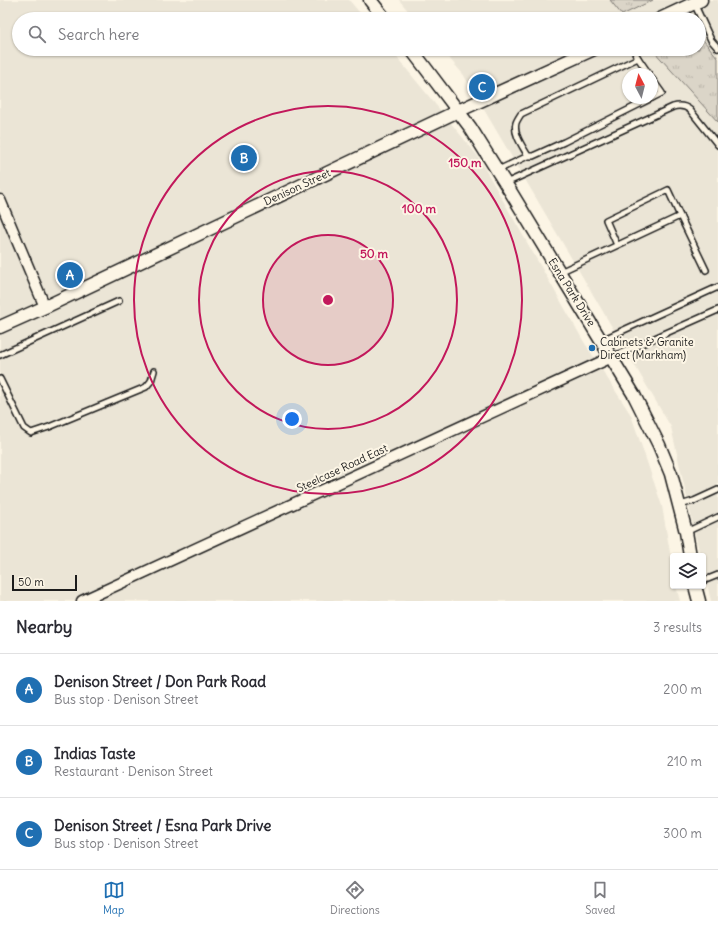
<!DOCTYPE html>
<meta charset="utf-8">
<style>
:root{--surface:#fff;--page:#f7f7f7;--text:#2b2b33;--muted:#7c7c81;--line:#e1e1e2;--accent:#1f6fb2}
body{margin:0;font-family:Delius,sans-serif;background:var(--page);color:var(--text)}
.controls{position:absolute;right:12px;bottom:12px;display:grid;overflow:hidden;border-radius:4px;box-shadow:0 1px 3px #0004}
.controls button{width:36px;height:36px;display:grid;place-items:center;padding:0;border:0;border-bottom:1px solid var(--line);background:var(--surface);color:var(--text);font:20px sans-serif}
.compass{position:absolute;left:622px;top:68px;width:36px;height:36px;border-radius:50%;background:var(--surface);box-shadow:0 1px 3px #0004;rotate:353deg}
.scale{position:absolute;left:12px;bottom:10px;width:65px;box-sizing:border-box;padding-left:4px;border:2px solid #1c1c1c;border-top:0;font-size:11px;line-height:14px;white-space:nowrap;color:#1c1c1c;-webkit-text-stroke:3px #fcf5e5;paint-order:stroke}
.you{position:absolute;left:292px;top:419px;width:14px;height:14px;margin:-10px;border:3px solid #fff;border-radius:50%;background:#1a73e8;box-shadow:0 0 0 6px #1a73e833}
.badge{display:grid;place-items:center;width:26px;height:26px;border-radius:50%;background:var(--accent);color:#fff;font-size:13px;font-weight:700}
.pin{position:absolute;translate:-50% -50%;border:2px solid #fff;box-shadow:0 1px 4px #0006}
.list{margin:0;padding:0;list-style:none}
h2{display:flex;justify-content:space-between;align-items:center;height:52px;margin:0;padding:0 16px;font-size:17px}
h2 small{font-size:13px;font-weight:400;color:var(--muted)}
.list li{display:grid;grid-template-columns:26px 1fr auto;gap:12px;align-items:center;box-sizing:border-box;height:72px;padding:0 16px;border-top:1px solid var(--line)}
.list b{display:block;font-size:15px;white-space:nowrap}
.list p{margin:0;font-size:13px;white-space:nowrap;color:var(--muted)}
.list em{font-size:13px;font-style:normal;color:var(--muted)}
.icon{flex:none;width:22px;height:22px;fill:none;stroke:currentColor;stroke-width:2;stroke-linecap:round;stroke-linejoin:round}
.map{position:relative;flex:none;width:718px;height:601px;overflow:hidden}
.search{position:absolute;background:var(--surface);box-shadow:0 1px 3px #0004;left:12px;right:12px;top:12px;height:44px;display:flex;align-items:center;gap:10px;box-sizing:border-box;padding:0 14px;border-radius:22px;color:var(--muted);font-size:15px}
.sheet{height:268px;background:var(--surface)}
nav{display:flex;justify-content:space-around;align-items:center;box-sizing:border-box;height:56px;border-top:1px solid var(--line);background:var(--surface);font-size:11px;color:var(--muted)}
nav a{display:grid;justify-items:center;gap:2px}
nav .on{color:var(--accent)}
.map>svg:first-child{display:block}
.built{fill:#ebe5d6;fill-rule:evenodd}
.grass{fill:url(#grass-tufts);stroke:#7c7872}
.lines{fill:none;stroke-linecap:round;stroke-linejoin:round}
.service-casing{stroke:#1c1c1c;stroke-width:8}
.minor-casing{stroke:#1c1c1c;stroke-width:13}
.tertiary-casing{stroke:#1c1c1c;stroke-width:15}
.service{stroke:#fcf5e5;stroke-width:5}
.minor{stroke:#fcf5e5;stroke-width:10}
.tertiary{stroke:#fcf5e5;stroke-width:12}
.ring{fill:none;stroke:#c2185b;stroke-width:2}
.poi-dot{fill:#1f6fb2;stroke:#fcf5e5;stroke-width:1.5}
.labels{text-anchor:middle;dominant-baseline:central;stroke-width:4;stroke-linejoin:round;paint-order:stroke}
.street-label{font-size:11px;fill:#1c1c1c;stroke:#fcf5e5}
.poi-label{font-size:11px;fill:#1c1c1c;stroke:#fcf5e5;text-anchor:start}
.centre{fill:#c2185b;stroke:#fcf5e5;stroke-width:2}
.ring-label{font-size:12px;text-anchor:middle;font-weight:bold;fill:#c2185b;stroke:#fcf5e5;stroke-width:4;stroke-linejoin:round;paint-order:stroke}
</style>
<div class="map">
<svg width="718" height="601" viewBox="0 0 718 601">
<defs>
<pattern id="grass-tufts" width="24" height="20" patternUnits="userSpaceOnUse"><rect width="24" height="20" fill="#dbd5c8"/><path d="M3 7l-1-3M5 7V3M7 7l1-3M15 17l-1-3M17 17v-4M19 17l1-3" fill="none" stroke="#bbb6ab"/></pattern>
</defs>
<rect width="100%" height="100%" fill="#fcf5e5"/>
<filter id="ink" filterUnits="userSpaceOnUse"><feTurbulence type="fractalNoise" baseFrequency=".025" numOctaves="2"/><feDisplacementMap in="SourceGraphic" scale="8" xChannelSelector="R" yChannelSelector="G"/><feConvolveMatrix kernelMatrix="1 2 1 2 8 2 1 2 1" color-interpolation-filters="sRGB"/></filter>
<g filter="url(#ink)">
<g class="built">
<path d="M0,0H349L365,19H19V49H390L477,155L584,342L631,415L662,506L673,570V586H676L680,601H0Z"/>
<path d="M399,0H718V601H711L703,567V556H700L671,427L463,74L441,49H699V19H415ZM628,74H652V98H628Z"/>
</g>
<g class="grass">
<path d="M610,0H653L622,15Z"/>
<path d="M699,35L718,58V122L652,49H699Z"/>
</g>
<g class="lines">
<g class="service-casing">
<g id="service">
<path d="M694,3L711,40L718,48"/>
<path d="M638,58L649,74"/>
<path d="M652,79L662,93L652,98"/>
<path d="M528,156H533L564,142L652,98"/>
<path d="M498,170L528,156C523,147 513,134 516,123C517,120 519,117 521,114L638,58L633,49"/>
<path d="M506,183L673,107C680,105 685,106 690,110L718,145"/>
<path d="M617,245L606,220L668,190L680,216"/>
<path d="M560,272L680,216L706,270"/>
<path d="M602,340L718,287"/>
<path d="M0,355L119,301"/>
<path d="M612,357L718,310"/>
<path d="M0,379L24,428L31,433L49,427L146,387L151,381L154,371"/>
<path d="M680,505L694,501L718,490"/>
<path d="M686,532L718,517"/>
<path d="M703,581L718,575"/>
</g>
</g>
<g class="minor-casing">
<g id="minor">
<path d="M0,200L45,307"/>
<path d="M82,601L612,357"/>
</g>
</g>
<g class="tertiary-casing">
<g id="tertiary">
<path d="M370,0L385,19"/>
<path d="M660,19L701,0"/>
<path d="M411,49L424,66L470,127L512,194L634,395L659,445L671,474L686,532L690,556"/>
<path d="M0,327L45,307L458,111L594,49"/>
<path d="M695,586L699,601"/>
</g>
</g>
<use href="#service" class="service"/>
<use href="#minor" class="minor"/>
<use href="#tertiary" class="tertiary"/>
</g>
</g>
<circle cx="328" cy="300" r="65" fill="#c2185b" fill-opacity=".12"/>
<g class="ring">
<circle cx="328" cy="300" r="65"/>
<circle cx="328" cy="300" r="129"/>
<circle cx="328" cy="300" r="194"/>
</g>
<circle class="poi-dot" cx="592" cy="348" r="4"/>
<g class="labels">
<g class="street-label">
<text transform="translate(297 187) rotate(-25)">Denison Street</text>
<text transform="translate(572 292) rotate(58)">Esna Park Drive</text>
<text transform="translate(342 468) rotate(-25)">Steelcase Road East</text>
</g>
<g class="poi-label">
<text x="600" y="342">Cabinets &amp; Granite<tspan x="600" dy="13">Direct (Markham)</tspan></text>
</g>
</g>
<circle cx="328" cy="300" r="6" class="centre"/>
<g class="ring-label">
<text x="465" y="167">150 m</text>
<text x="419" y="213">100 m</text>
<text x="374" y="258">50 m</text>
</g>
</svg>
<div class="controls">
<button><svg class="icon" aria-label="layers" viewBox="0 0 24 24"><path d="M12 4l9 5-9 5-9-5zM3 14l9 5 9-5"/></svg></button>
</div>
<svg class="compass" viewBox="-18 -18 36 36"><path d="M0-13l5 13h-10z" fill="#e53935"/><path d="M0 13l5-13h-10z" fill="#7c7c81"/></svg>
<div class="scale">50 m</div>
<div class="you"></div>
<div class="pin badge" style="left:70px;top:275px">A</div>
<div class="pin badge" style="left:244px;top:158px">B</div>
<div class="pin badge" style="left:482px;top:87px">C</div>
<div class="search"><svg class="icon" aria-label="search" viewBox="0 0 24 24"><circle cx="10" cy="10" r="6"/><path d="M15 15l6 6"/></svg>Search here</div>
</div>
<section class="sheet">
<h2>Nearby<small>3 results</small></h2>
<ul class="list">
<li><span class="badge">A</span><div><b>Denison Street / Don Park Road</b><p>Bus stop · Denison Street</p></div><em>200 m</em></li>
<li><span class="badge">B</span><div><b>Indias Taste</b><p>Restaurant · Denison Street</p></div><em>210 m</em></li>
<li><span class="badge">C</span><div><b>Denison Street / Esna Park Drive</b><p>Bus stop · Denison Street</p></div><em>300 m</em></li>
</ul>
</section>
<nav>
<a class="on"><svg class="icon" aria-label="map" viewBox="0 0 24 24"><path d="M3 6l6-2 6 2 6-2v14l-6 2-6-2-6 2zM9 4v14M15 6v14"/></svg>Map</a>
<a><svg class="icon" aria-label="directions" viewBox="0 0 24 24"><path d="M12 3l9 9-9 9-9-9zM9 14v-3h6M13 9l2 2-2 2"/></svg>Directions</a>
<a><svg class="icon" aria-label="saved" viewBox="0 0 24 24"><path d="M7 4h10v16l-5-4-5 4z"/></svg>Saved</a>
</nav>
